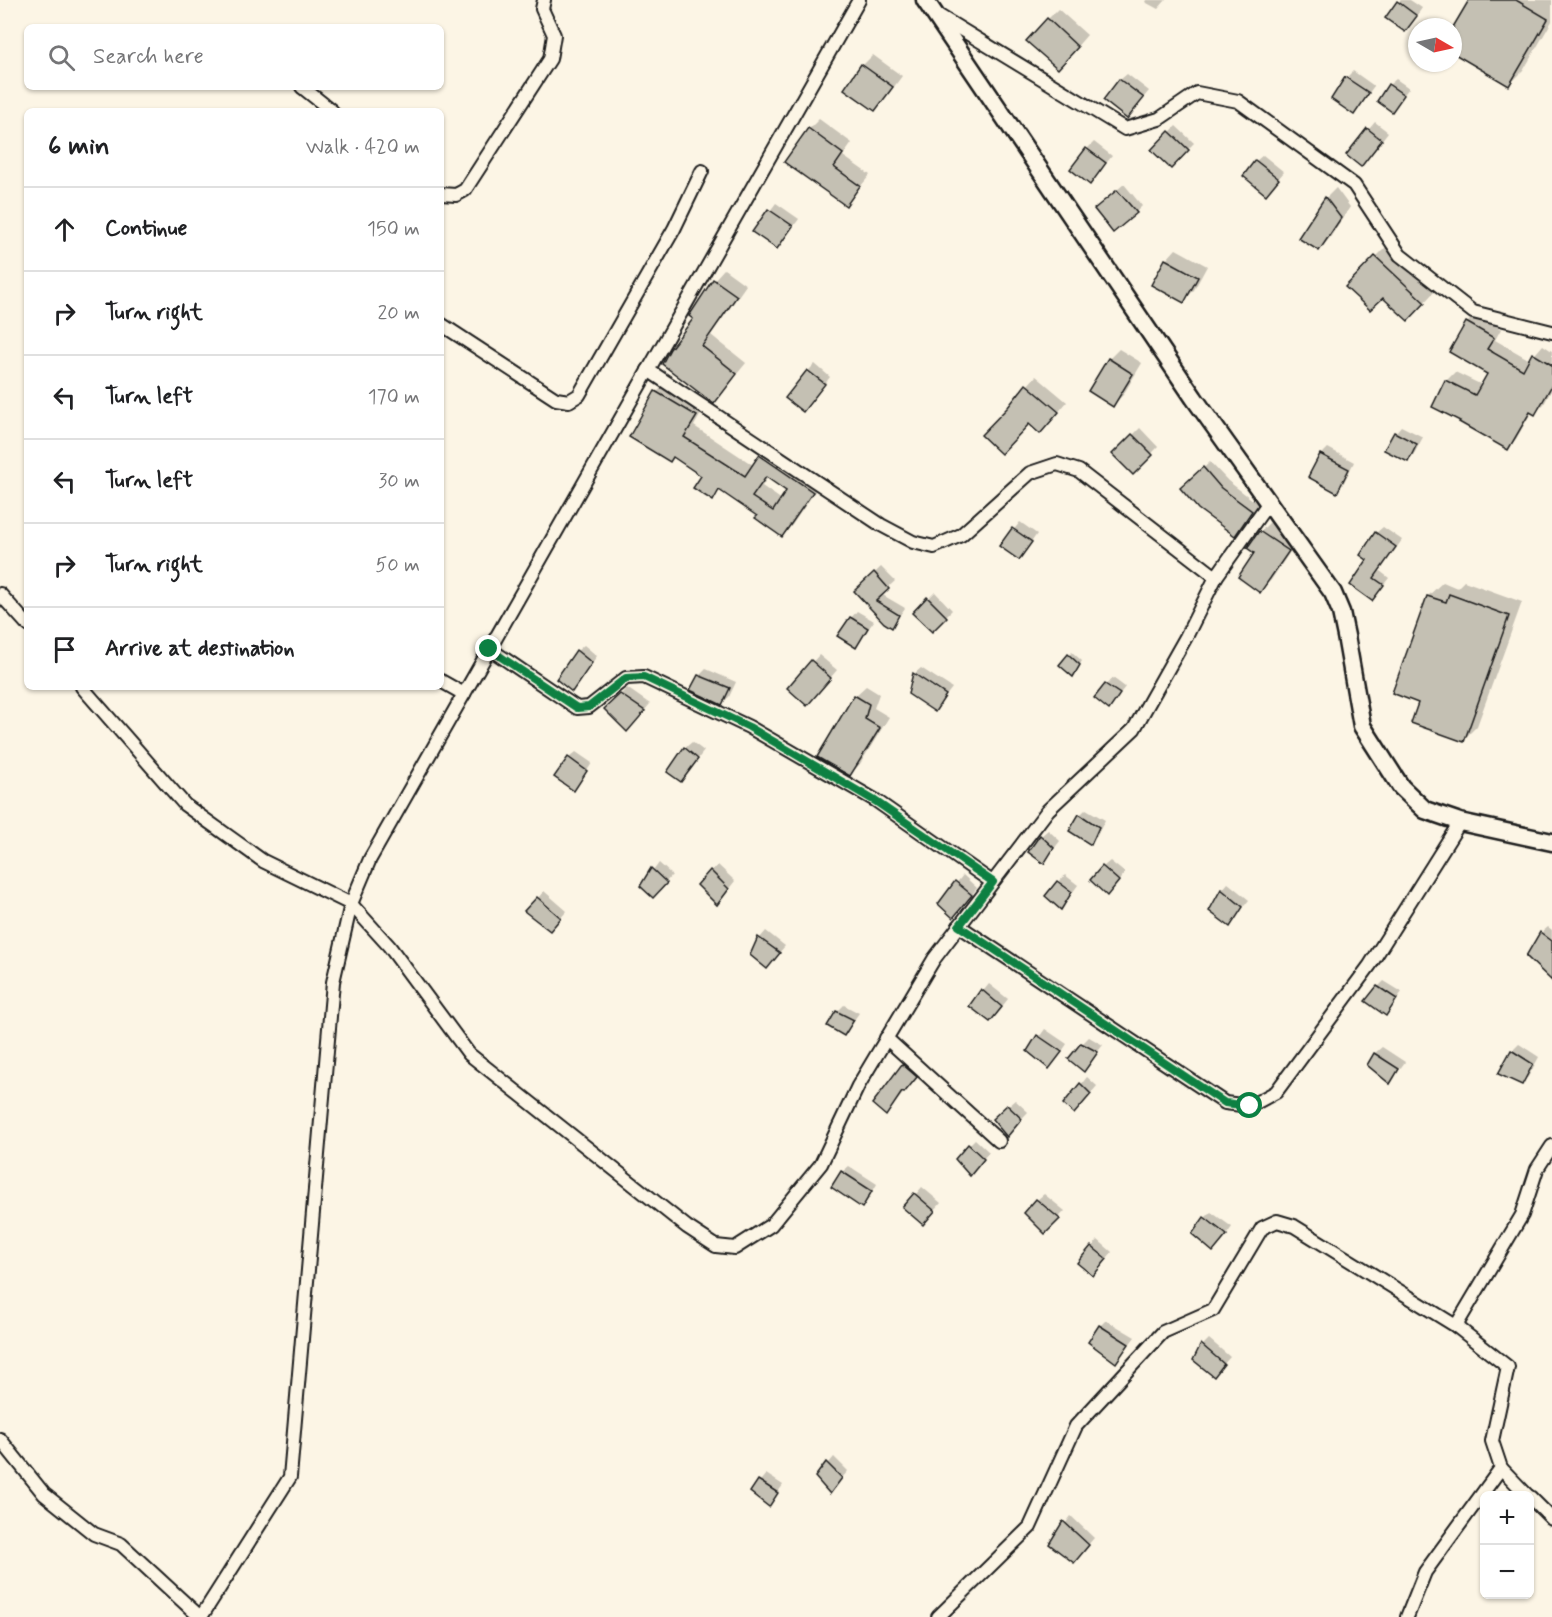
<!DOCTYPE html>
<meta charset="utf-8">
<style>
:root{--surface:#fff;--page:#f2f2f2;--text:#202124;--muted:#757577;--line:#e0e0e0}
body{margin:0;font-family:Mynerve,sans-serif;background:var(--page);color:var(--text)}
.controls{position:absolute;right:18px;bottom:18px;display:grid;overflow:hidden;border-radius:9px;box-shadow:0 2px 4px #0004}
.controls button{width:54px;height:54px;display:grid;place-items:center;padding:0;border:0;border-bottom:2px solid var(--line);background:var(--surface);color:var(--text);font:30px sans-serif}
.compass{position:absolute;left:1408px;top:18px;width:54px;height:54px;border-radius:50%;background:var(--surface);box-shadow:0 2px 4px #0004;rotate:99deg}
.stop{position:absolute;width:18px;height:18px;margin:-14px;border:4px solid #0b8043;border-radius:50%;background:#fff}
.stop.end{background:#0b8043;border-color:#fff;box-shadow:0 2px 6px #0008}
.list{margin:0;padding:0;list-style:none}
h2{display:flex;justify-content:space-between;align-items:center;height:78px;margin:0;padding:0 24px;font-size:26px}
h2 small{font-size:20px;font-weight:400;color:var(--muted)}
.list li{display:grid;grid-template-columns:39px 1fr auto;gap:18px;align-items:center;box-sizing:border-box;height:84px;padding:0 24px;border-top:2px solid var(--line)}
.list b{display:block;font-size:22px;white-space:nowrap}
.list em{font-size:20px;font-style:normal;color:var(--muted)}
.icon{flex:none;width:33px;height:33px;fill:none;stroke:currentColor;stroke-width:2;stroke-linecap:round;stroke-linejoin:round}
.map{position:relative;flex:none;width:1552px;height:1617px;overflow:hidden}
.search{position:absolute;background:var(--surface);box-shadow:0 2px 4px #0004;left:24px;top:24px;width:420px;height:66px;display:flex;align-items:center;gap:15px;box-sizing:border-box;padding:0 21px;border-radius:9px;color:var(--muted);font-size:22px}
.panel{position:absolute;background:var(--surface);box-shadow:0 2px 4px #0004;left:24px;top:108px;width:420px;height:582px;border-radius:9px}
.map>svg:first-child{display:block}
.shadow{fill:#0003;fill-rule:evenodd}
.building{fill:#c4c0b3;stroke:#1c1c1c;stroke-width:1.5;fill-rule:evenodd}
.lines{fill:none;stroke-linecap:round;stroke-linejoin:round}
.street-casing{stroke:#1c1c1c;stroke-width:16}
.secondary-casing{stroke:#1c1c1c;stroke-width:21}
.street{stroke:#fcf5e5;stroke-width:12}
.secondary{stroke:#fcf5e5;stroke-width:16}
.route{stroke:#0b8043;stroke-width:8}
</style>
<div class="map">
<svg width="1552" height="1617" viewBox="0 0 1552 1617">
<rect width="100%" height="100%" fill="#fcf5e5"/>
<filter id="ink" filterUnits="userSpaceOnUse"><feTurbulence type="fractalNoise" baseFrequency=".0167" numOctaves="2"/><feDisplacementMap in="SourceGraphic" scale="12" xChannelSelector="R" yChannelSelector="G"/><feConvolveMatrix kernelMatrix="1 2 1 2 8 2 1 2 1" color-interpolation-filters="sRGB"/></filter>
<g filter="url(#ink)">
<g class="shadow">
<path d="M1146,0H1166L1158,9L1145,2Z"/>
<path d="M1401,0H1410L1422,8L1411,24L1398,2Z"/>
<path d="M1470,0H1552V21L1523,71L1509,85Z"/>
<path d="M1058,9L1087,35L1068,57L1048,19Z"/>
<path d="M873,55L902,76L885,99L875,109L863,65Z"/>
<path d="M1353,71L1374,86L1354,113L1346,78Z"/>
<path d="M1127,74L1149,91L1127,117L1120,80Z"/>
<path d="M1396,79L1409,88L1392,110L1389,85Z"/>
<path d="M819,119L852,143L843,156L870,175L846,204L809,129Z"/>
<path d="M1375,122L1388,132L1368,158L1348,154Z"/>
<path d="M1176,126L1194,143L1171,167L1153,150Z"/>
<path d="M1094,142L1112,156L1090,183L1087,149Z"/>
<path d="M1263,155L1284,172L1266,193L1256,161Z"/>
<path d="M1124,184L1142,206L1136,212L1102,203Z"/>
<path d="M1336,188L1350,207L1329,239L1319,250L1300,237L1326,198Z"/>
<path d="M776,203L799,219L777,248L754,232Z"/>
<path d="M1386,247L1434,292L1418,309L1376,257Z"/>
<path d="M1176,249L1207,266L1194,290L1184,301L1166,260Z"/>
<path d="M724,269L746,285L711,335L746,363L714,402L695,318L691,315L714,280Z"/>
<path d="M1476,314L1501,329L1495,340L1530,360L1543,345L1552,351V389L1544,404L1535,413L1532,411L1516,439L1507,448L1446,381L1455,372L1482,385L1489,373L1467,323Z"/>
<path d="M1119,349L1142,363L1123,395L1113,405L1109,359Z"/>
<path d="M815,364L830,377L810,403L808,371Z"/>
<path d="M1036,376L1067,402L1049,423L1029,422L983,435Z"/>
<path d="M667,382L706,405L694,426L753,465L771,445L822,481L792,525L782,535L759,515L721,490L713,499L703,475L657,392ZM768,477L788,491L782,500L762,486Z"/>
<path d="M1401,426L1423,437L1414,454L1408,460L1395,433Z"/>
<path d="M1140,428L1158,447L1133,473L1114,454Z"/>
<path d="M1328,448L1354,462L1343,484L1336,491L1321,455Z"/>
<path d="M1210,462L1228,481L1258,504L1235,534L1189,482Z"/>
<path d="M1020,522L1037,534L1025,551L1001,546Z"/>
<path d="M1270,522L1298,540L1271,580L1260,591V532Z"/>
<path d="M1383,527L1402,540L1380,571L1389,578L1372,599L1369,560L1376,533Z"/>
<path d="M881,567L895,581L881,594L905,608L892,626L856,591Z"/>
<path d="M1464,581L1522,602L1477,726L1463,740L1420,702L1394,692L1428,596L1443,582L1457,588Z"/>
<path d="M935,592L952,610L932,630L914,613Z"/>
<path d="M857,611L874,621L856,646L851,618Z"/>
<path d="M584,645L597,656L572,690L577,651Z"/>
<path d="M1072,652L1082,661L1075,672L1061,665Z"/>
<path d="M819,655L837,670L814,697L789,688Z"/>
<path d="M921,668L952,688L935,710L914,674Z"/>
<path d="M706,669L736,682L729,697L722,703L699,676Z"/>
<path d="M1113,678L1125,687L1109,708L1096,698Z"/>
<path d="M866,686L879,694L874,708L889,717L860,764L850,774L855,696Z"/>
<path d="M627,688L650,704L633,724L606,709Z"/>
<path d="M692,742L704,751L687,773L685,748Z"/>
<path d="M576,752L592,763L580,782L574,789L569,758Z"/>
<path d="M1086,809L1105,820L1097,836L1091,843L1080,815Z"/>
<path d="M1048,830L1060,841L1044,862L1041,836Z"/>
<path d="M1110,861L1125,873L1113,888L1103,867Z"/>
<path d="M659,863L672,875L659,890L642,886Z"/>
<path d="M718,865L735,881L723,896L711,871Z"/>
<path d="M963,875L977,888L960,910L940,904Z"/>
<path d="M1065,875L1078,885L1061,908L1047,896Z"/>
<path d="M1228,883L1249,900L1229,925L1222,890Z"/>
<path d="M544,891L567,911L557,922L538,898Z"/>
<path d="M1548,927L1552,930V978L1541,933Z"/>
<path d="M766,931L785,946L773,960L752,954L760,938Z"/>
<path d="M1384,981L1402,992L1386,1014L1378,987Z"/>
<path d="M989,984L1008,999L996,1014L971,1006Z"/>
<path d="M844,1005L859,1013L844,1034L837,1012Z"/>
<path d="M1045,1029L1067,1044L1056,1060L1029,1051Z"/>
<path d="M1089,1037L1103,1045L1083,1070L1082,1044Z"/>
<path d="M1519,1044L1539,1057L1528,1077L1521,1083L1512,1051Z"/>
<path d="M1382,1047L1405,1062L1390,1082L1369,1065L1375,1053Z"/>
<path d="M909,1058L922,1070L892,1107L874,1104Z"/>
<path d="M1087,1077L1097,1086L1081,1105L1066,1104Z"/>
<path d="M1015,1100L1028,1112L1013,1128L1001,1112Z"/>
<path d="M975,1139L989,1152L976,1167L969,1145Z"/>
<path d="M849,1166L877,1184L868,1200L862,1206L842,1172Z"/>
<path d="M922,1187L941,1203L929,1217L905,1207Z"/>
<path d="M1044,1194L1065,1211L1045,1232L1037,1200Z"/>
<path d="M1211,1212L1232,1227L1220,1244L1205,1218Z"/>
<path d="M1098,1240L1112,1252L1100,1267L1092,1247Z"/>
<path d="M1106,1320L1135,1337L1116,1361L1100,1326Z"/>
<path d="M1209,1339L1230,1357L1214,1375L1195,1359L1203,1345Z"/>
<path d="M834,1457L848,1471L830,1492L817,1477Z"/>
<path d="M766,1474L783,1485L769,1505L752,1491Z"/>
<path d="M1071,1516L1094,1538L1074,1561L1051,1543Z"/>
</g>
<g class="building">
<path d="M1469,0H1516L1548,19L1509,86L1453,53V27Z"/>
<path d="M1397,1L1417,16L1405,32L1385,18Z"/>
<path d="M1047,18L1078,47L1058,69L1026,41Z"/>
<path d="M861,64L893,87L875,111L844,89Z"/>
<path d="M1345,77L1369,93L1354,115L1331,99Z"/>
<path d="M1119,79L1144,98L1127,119L1103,100Z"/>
<path d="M1388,84L1404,95L1392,112L1377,101Z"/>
<path d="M808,128L843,154L834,167L860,186L846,206L784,162Z"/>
<path d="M1367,128L1382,140L1361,167L1346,155Z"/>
<path d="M1169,131L1189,150L1171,169L1151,150Z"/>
<path d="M1086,148L1106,163L1090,185L1070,169Z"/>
<path d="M1255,160L1279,179L1266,195L1243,176Z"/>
<path d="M1117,190L1137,213L1113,233L1094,209Z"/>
<path d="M1325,197L1341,218L1319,251L1298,238Z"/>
<path d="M768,209L793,226L777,249L752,232Z"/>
<path d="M1375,256L1425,303L1408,321L1383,298L1370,310L1345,287Z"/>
<path d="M1165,259L1198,277L1184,303L1151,285Z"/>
<path d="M713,279L737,296L702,346L737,374L714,404L662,364L670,349L693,319L689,316Z"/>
<path d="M1466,322L1494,338L1487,349L1523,370L1532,353L1552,365V385L1535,415L1530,412L1508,450L1459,422L1460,421L1432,407L1445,380L1475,395L1487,374L1449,352Z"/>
<path d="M1108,358L1133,374L1113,407L1088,391Z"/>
<path d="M807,370L825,384L803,412L785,398Z"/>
<path d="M1026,384L1059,412L1040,434L1029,424L1001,454L981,435L1008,407Z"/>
<path d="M655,391L697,416L684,437L745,476L759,455L813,492L782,537L755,518L757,516L719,490L713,501L693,488L701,476L673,457L670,462L629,437ZM766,477L786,491L773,511L752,497Z"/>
<path d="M1394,432L1417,444L1408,462L1384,450Z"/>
<path d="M1132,434L1153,455L1133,475L1112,454Z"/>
<path d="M1320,454L1349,469L1337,493L1308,477Z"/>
<path d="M1203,467L1221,488L1252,511L1235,536L1198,509L1180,488Z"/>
<path d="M1012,528L1032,542L1019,560L999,546Z"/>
<path d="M1259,531L1289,551L1260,593L1238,577L1254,553L1247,548Z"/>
<path d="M1375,532L1396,547L1374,578L1384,585L1372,601L1350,585L1367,560L1360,555Z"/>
<path d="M874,572L889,589L876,601L899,615L892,628L884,623L854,591Z"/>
<path d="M1449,594L1509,616L1464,742L1411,723L1418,703L1392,693L1427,596L1446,602Z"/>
<path d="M927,597L947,617L932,632L912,613Z"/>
<path d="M850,617L868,628L856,648L837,636Z"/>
<path d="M576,650L592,663L572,692L556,679Z"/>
<path d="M1068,654L1080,665L1073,677L1059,665Z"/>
<path d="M811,660L831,678L807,706L787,688Z"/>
<path d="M913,673L946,695L935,712L908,694Z"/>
<path d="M698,675L730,688L722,705L690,690Z"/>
<path d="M1105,684L1120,694L1109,710L1094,698Z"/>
<path d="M620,694L645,711L627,732L604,709Z"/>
<path d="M854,695L869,704L865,719L880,728L850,776L817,757Z"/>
<path d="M684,747L698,759L681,782L667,772Z"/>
<path d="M568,757L587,771L574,791L554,777Z"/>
<path d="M1079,814L1099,827L1091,845L1069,831Z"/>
<path d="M1040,835L1054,848L1044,864L1028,852Z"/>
<path d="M1102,866L1119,881L1107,896L1090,880Z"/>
<path d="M651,868L667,883L653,898L640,886Z"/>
<path d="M710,870L729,889L717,905L697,885Z"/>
<path d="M955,881L972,895L953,918L938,904Z"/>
<path d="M1057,881L1072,892L1061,910L1045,896Z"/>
<path d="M1221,889L1243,907L1230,927L1209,911Z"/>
<path d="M537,897L561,918L550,931L524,911Z"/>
<path d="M1540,932L1552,941V981L1526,956Z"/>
<path d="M758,937L780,953L767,969L750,955Z"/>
<path d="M1377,986L1397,999L1386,1016L1365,1001Z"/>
<path d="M981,989L1002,1007L990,1022L969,1006Z"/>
<path d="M836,1011L854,1020L844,1036L827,1026Z"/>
<path d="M1037,1035L1062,1052L1049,1069L1027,1051Z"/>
<path d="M1081,1043L1098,1052L1084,1072L1068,1059Z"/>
<path d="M1511,1050L1533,1064L1522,1085L1498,1074Z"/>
<path d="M1374,1053L1399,1069L1390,1084L1367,1065Z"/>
<path d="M902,1064L917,1077L904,1093L902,1092L886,1116L872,1104Z"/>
<path d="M1080,1083L1091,1094L1074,1114L1063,1104Z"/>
<path d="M1007,1105L1022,1119L1007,1137L992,1119Z"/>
<path d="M968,1144L984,1159L970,1176L955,1159Z"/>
<path d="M841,1171L872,1191L862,1208L831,1187Z"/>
<path d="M914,1193L935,1211L923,1225L902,1207Z"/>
<path d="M1036,1199L1060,1219L1045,1234L1024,1213Z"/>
<path d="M1204,1217L1227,1235L1213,1252L1192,1234Z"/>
<path d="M1091,1246L1107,1259L1093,1276L1077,1263Z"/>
<path d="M1099,1325L1129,1344L1116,1363L1088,1342Z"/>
<path d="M1201,1344L1224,1364L1214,1377L1193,1360Z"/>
<path d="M826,1462L842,1478L830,1494L815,1477Z"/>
<path d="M758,1480L778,1493L769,1507L750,1492Z"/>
<path d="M1063,1521L1089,1545L1074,1563L1049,1544Z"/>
</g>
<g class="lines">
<g class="street-casing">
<g id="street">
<path d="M936,14L1125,129L1159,119L1197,93L1238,101L1354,185L1400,255L1473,312L1552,332"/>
<path d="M302,87L332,111"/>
<path d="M441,194L456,195L465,190L550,59L554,35L542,9L544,0"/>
<path d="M441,324L556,399L569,401L579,395L674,229L702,171"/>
<path d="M648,370L881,525L913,542L934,547L961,535L1030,473L1057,464L1079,471L1216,577"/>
<path d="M0,594L27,624"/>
<path d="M490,649L577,708L589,707L626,678L644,677L749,727L875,800L992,882"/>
<path d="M441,681L464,694"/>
<path d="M82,687L185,805L263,861L351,904L389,946L469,1054L687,1227L716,1246L735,1248L771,1225L821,1164L858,1086L934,959L1048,810L1134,729L1186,637L1216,577L1269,502"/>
<path d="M959,926L1225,1103L1250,1106L1276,1092L1370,965L1460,822"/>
<path d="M886,1038L999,1141"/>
<path d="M1456,1326L1522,1215L1537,1169L1552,1146"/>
<path d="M0,1439L44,1494L94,1534L121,1544L200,1617"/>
<path d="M1501,1468L1528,1496"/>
<path d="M1530,1497L1552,1519"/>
<path d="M201,1617L290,1477L333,982L351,904L370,859L859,0"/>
<path d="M938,1617L1030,1527L1076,1426L1163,1332L1213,1310L1262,1228L1277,1221L1294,1226L1456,1326L1508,1367L1492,1441L1501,1468L1425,1572L1407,1617"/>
</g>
</g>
<g class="secondary-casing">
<path id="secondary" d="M925,0L1194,398L1333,593L1341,612L1346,636L1362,726L1401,787L1425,810L1460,822L1552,842"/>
</g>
<use href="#street" class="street"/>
<use href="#secondary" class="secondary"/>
</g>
</g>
<g class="lines" filter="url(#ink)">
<path class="route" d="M489,649L577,708L589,707L626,678L644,677L749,727L875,801L993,882L959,926L1225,1103L1250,1106"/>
</g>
</svg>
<div class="controls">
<button>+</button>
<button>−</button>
</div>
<svg class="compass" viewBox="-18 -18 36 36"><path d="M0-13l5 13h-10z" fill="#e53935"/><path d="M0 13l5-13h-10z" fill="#757577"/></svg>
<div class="stop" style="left:1250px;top:1106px"></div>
<div class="stop end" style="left:489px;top:649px"></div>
<div class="search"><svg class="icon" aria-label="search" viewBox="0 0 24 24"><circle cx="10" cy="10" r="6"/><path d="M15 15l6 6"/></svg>Search here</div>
<section class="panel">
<h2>6 min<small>Walk · 420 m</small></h2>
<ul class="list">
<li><svg class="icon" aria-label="ahead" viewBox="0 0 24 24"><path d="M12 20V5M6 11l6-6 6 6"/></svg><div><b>Continue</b></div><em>150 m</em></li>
<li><svg class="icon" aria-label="right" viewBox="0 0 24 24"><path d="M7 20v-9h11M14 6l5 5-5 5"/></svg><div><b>Turn right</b></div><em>20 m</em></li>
<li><svg class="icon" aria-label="left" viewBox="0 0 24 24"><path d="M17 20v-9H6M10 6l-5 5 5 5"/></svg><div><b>Turn left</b></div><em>170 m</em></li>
<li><svg class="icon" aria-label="left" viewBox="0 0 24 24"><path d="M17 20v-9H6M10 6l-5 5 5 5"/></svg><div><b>Turn left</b></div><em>30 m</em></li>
<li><svg class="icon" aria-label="right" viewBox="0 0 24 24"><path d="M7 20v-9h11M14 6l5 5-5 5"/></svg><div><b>Turn right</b></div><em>50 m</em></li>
<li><svg class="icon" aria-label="arrive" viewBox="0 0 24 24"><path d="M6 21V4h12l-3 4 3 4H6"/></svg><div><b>Arrive at destination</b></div></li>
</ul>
</section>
</div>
